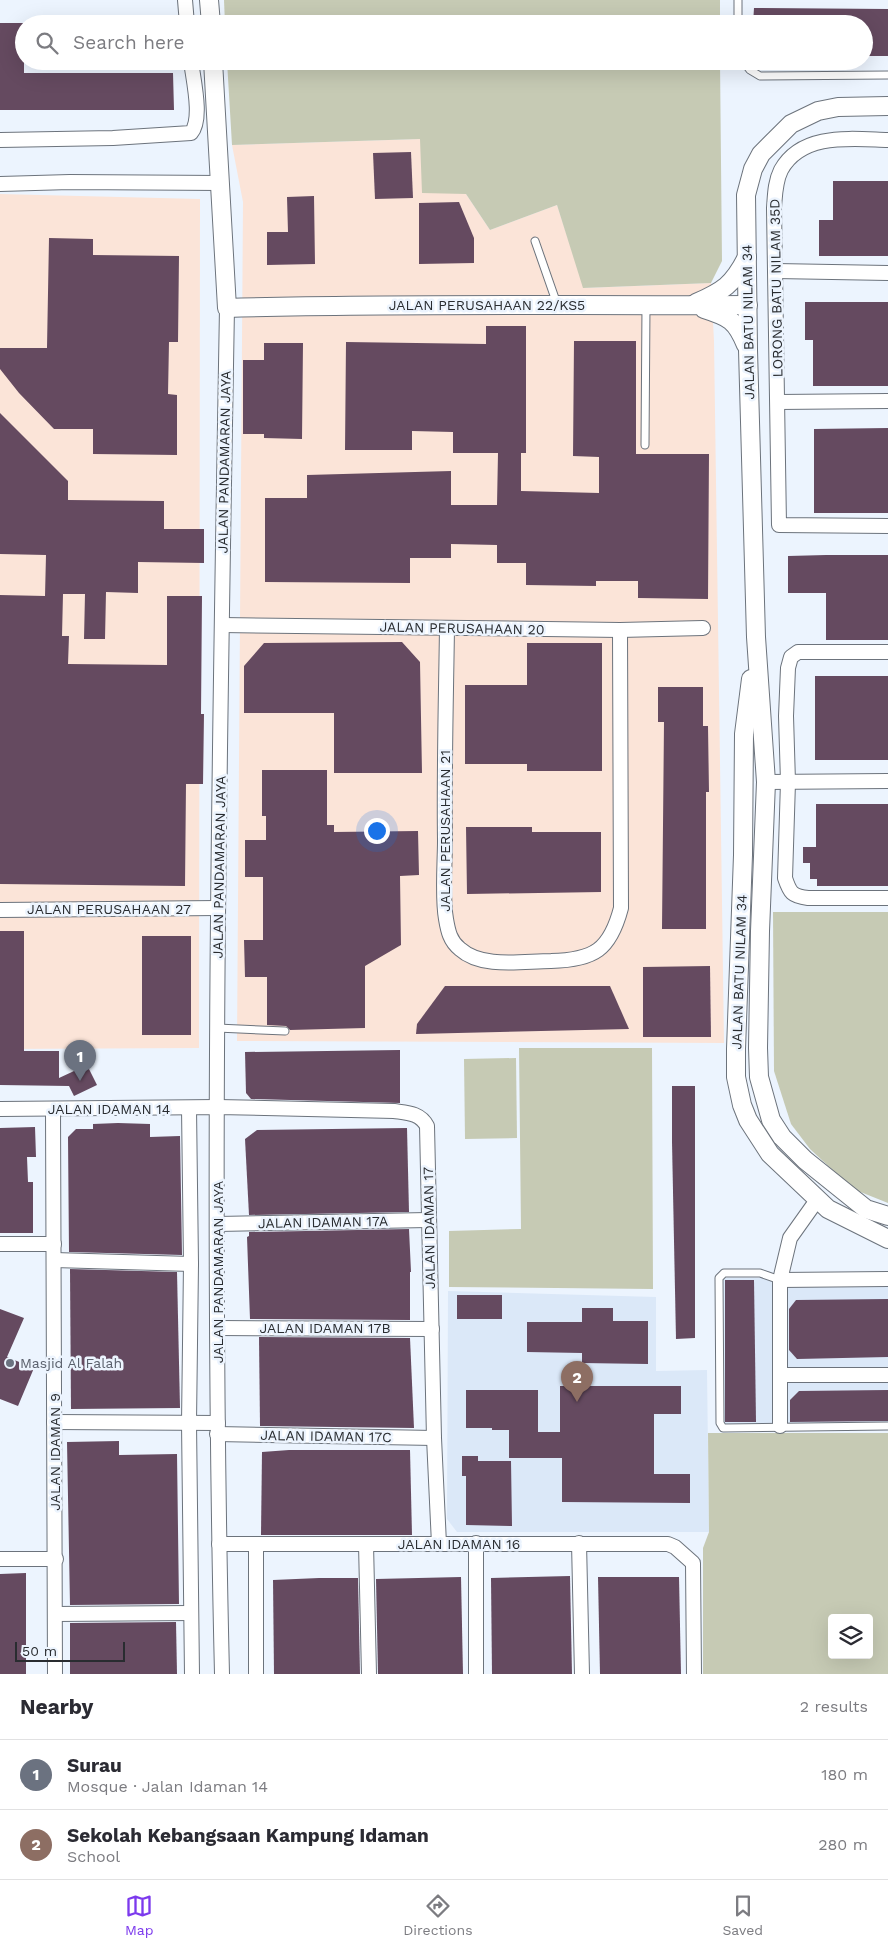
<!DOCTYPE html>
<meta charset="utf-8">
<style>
:root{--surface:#fff;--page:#f7f7f7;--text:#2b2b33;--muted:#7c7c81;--line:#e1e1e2;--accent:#7c3aed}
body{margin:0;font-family:"Work Sans",sans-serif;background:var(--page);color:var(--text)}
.controls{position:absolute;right:15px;bottom:15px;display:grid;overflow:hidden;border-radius:5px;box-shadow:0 5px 20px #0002}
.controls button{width:45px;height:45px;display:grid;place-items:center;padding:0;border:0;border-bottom:1px solid var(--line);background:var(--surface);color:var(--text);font:25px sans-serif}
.scale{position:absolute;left:15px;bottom:12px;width:110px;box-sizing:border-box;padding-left:5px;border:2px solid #292c30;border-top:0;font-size:14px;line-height:18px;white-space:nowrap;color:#292c30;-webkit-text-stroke:4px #ecf4fe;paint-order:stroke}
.you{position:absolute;left:376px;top:830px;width:18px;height:18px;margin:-12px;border:4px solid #fff;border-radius:50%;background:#1a73e8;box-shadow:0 0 0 8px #1a73e833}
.badge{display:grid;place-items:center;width:32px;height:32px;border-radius:50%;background:var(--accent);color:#fff;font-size:16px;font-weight:700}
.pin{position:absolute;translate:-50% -41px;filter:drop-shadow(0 1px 2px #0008)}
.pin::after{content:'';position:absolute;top:26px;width:18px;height:15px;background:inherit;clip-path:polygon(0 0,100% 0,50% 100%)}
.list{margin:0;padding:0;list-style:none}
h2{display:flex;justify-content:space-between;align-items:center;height:65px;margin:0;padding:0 20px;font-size:21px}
h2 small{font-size:16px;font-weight:400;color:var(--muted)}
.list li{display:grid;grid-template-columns:32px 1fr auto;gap:15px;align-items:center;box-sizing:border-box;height:70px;padding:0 20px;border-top:1px solid var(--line)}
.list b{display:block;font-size:19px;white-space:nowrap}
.list p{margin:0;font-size:16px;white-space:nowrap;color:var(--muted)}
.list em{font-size:16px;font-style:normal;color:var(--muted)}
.icon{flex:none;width:28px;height:28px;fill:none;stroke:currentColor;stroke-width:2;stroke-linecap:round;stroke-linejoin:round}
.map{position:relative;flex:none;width:888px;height:1674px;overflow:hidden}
.search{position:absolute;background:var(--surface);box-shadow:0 5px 20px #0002;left:15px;right:15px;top:15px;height:55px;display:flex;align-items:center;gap:12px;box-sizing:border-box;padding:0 18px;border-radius:28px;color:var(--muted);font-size:19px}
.sheet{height:205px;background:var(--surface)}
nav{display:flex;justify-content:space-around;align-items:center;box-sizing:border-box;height:70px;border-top:1px solid var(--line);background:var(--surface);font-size:14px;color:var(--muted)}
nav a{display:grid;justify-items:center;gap:2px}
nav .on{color:var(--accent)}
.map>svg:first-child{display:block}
.built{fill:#dbe8f8}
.industrial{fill:#fbe4d8}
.green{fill:#c6cab4;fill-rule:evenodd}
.building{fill:#654a60}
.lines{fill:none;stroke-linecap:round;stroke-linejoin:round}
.service-casing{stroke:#6c737c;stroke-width:9}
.minor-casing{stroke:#6c737c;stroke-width:16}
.tertiary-casing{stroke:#6c737c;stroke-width:20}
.service{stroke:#fff;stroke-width:7}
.minor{stroke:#fff;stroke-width:14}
.tertiary{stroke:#fff;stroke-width:18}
.worship-dot{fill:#6b7280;stroke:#ecf4fe;stroke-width:2}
.labels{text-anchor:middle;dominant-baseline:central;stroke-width:5;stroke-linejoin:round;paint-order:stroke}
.street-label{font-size:14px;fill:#292c30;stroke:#ecf4fe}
.worship-label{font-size:14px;fill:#5b616d;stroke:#ecf4fe;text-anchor:start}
</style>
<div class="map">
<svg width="888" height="1674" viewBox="0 0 888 1674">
<rect width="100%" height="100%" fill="#ecf4fe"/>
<g class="built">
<path d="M722,1278H765L776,1284H888V1430L723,1431Z"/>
<path d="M448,1291L656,1297V1371L707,1370L709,1532H457L447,1519Z"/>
</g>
<g class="industrial">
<path d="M420,139L466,194L490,230L557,205L584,288L711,283L714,341L724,1043L237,1041L243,202L232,145Z"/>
<path d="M0,194L200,199L199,1048L0,1049Z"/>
</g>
<g class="green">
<path d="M224,0H720V24H225Z"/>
<path d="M227,61H720L722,261L711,283L583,288L557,205L490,230L466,194L422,193L420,139L232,145Z"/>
<path d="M773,912H888V1203L853,1189L810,1149L791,1124L774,1071Z"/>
<path d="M519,1048H652L653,1289L449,1287V1231L521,1229Z"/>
<path d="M516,1058L517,1138L465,1139L464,1059Z"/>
<path d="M708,1433H888V1674H703V1548L709,1532ZM832,1618H869V1655H832Z"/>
</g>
<g class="building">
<path d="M754,8L888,9V56H864V24H753Z"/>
<path d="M0,23H24V73H173L174,110H0Z"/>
<path d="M411,152L413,198L375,199L373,153Z"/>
<path d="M833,181H888V256H819V220H833Z"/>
<path d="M314,196L315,264L267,265V232H288L287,197Z"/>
<path d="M459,202L474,238V263L419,264V203Z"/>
<path d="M49,238L93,239V255L179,256L178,342H169L168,394L177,395V455L93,454V429H54L19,393L0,369V348H47Z"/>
<path d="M805,302H888V386H813V340H805Z"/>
<path d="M486,326H526V453H521V491L599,493V457L573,456L574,341H636V454H709L708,599L638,598V581H596V586L526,585V563H497V545L451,544V558H410V583L265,582V498H307V475L451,471V505H497L498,453H453V432L412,431V450H345L346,342L486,344Z"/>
<path d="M264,343H303L302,439L264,438V434H243V360H264Z"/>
<path d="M0,413L68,481V500L164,501V529H204V563L138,562V593L106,592L105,639H84L85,594H63L62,636H69L68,664L167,665V596H202L201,714H204L203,784H186L185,886L0,884V595L45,596L46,555L0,554Z"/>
<path d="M888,428V513H814V429Z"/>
<path d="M826,555H888V640H826V593H788V556Z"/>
<path d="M402,642L420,662L422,773H334V713H244V666L264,643Z"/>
<path d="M527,643H602V771H527V764H465V685H527Z"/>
<rect x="815" y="676" width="73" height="84"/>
<path d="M658,687H703V726H708L709,792H706V929H662L664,722H658Z"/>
<path d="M262,770H327V825H334V832L418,831L419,875L400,876L401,945L365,966V1028L290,1030L286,1026L267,1025V977H245L244,940H263V877H245V840H266V816H262Z"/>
<path d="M816,804H888V886H817V879H810V863H803V847H816Z"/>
<path d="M466,827H532V832H601V892L467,894Z"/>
<path d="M0,931H24V1051H59V1078L87,1065L97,1085L74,1096L69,1086L0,1085Z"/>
<rect x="142" y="936" width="49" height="99"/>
<path d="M710,966L711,1037H643V967Z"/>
<path d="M445,986H610L629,1029L416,1034L417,1024Z"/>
<path d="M400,1050V1103L251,1099L246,1093L245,1052Z"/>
<path d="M672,1086H695V1338L676,1339L672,1142Z"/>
<path d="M118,1123L150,1124V1137L180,1136L182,1255L69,1252L68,1137L76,1129H93V1124Z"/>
<path d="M35,1127L36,1157H27L28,1182H33V1233H0V1128Z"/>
<path d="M407,1128L409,1212L249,1215L245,1139L257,1130Z"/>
<path d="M409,1229L411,1272H410V1320L250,1319L247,1237L249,1236V1232Z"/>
<path d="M70,1269L177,1272L180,1408L71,1409Z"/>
<path d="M725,1280H754L756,1422H725Z"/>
<rect x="457" y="1295" width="45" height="24"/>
<path d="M888,1299V1357L797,1359L789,1350V1309L796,1300Z"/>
<path d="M582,1308H613V1321H648V1364L582,1363V1353L527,1352V1322H582Z"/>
<path d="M0,1309L24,1318L7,1357L34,1368L18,1406L0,1399Z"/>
<path d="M259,1337L410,1338L414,1428L260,1426Z"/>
<path d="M560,1386H681V1414H654V1474H690V1503L562,1502V1458H509V1430H492V1428H466V1390H538V1432H560Z"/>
<path d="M888,1390V1421L790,1422V1400L799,1391Z"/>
<path d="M119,1441V1455L177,1454L179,1604L70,1605L67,1442Z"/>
<path d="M289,1450H410L412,1535H261L262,1452Z"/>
<path d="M462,1456H478V1461H511L512,1526L466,1525V1476H462Z"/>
<path d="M26,1573V1674H0V1574Z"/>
<path d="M570,1576L572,1674H492L491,1578Z"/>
<path d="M461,1577L463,1674H378L376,1579Z"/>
<path d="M598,1577H679L681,1674H600Z"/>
<path d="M319,1578H358L360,1674H274L273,1580Z"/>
<path d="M176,1622L177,1674H70V1623Z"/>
</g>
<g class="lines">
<g class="service-casing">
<g id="service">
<path d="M738,24V0"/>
<path d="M743,61L750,70L760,76L888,75"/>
<path d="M535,241L557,304"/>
<path d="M645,445L646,306"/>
<path d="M217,1028L285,1031"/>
<path d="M780,1280L760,1273H724L719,1278L720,1423L723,1428L888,1426"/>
</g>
</g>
<g class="minor-casing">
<g id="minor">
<path d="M185,0L187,24"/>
<path d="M0,140L113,138L191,133C203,119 193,79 191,61"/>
<path d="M888,140C852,139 802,132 781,170C775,182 775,195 774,208L779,525L888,526"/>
<path d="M0,184L70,182L221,183"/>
<path d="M776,271L888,273"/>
<path d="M778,402L888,401"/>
<path d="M222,625L620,630L703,628"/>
<path d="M447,628C446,698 444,769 445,840C445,863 442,897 446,919C448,931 450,941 460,949C482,969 523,961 551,961C594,960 610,950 621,908L620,630"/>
<path d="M888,652H798L791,657L788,668L786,716L788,782L785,878C790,893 792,896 808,898H888"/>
<path d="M766,782L888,781"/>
<path d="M0,910L218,908"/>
<path d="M189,1108L191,1264L189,1423L192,1674"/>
<path d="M0,1109L218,1107L394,1111C408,1113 420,1113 427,1126L434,1438L439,1544"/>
<path d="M53,1109L55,1674"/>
<path d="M218,1224L428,1220"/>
<path d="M0,1244H54"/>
<path d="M54,1260L191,1264"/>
<path d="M780,1280L888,1279"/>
<path d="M218,1328L432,1329"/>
<path d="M780,1375H888"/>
<path d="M54,1422L218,1423"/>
<path d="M780,1426V1280L790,1238L817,1200"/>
<path d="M217,1434L434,1438"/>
<path d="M476,1543V1674"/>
<path d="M579,1543L582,1674"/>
<path d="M219,1544H668L675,1547L693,1563L694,1674"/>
<path d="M256,1544V1674"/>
<path d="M366,1544L369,1674"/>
<path d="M0,1559H56"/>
<path d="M55,1614L191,1613"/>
<path d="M222,1674C211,1219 219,763 227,308"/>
</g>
</g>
<g class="tertiary-casing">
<g id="tertiary">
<path d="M209,0L211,24"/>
<path d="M213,61L227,308C400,303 574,306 748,305"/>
<path d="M888,106L838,107L818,111L791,124L761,154L753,169L746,195L748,350L756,637L766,782L760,931L758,1048L759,1077L771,1120L782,1137L805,1160L866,1209L888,1216"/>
<path d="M696,303C723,291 733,285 747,257"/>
<path d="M704,309C729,317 736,320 746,345"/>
<path d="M751,679L744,734L743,855L736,1049V1077L742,1105L748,1120L770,1154L828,1209L888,1239"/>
</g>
</g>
<use href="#service" class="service"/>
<use href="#minor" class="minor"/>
<use href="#tertiary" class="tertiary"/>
</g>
<circle class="worship-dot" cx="10" cy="1363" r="5"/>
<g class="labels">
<g class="street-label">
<text transform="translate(776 288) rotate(-91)">LORONG BATU NILAM 35D</text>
<text x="487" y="305">JALAN PERUSAHAAN 22/KS5</text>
<text transform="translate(748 322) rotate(-91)">JALAN BATU NILAM 34</text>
<text transform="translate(224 462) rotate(-89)">JALAN PANDAMARAN JAYA</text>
<text transform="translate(462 628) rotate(1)">JALAN PERUSAHAAN 20</text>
<text transform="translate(445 831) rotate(-90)">JALAN PERUSAHAAN 21</text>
<text transform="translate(219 867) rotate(-89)">JALAN PANDAMARAN JAYA</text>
<text x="109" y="909">JALAN PERUSAHAAN 27</text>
<text transform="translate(739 972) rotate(-88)">JALAN BATU NILAM 34</text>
<text x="109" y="1109">JALAN IDAMAN 14</text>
<text transform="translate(323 1222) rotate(-1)">JALAN IDAMAN 17A</text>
<text transform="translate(429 1228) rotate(-91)">JALAN IDAMAN 17</text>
<text transform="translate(218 1272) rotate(-90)">JALAN PANDAMARAN JAYA</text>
<text x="325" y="1328">JALAN IDAMAN 17B</text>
<text transform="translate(326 1436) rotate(1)">JALAN IDAMAN 17C</text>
<text transform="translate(55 1452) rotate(-90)">JALAN IDAMAN 9</text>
<text x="459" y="1544">JALAN IDAMAN 16</text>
</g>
<g class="worship-label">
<text x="20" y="1363">Masjid Al Falah</text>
</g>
</g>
</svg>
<div class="controls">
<button><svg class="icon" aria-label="layers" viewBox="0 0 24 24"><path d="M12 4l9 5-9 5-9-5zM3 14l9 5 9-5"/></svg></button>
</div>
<div class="scale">50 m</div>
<div class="you"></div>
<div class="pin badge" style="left:80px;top:1081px;background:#6b7280">1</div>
<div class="pin badge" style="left:577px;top:1402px;background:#8d6e63">2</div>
<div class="search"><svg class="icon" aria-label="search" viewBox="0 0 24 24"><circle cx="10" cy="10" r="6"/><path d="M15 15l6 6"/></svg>Search here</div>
</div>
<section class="sheet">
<h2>Nearby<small>2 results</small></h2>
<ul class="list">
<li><span class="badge" style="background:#6b7280">1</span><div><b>Surau</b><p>Mosque · Jalan Idaman 14</p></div><em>180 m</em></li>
<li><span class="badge" style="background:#8d6e63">2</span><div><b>Sekolah Kebangsaan Kampung Idaman</b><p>School</p></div><em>280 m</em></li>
</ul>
</section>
<nav>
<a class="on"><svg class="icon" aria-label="map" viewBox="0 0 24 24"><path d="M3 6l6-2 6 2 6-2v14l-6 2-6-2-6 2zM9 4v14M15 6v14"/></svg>Map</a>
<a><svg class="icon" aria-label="directions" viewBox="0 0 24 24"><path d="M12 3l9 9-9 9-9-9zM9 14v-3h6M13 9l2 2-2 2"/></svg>Directions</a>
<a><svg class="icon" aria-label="saved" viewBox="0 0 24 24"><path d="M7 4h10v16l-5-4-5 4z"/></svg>Saved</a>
</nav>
